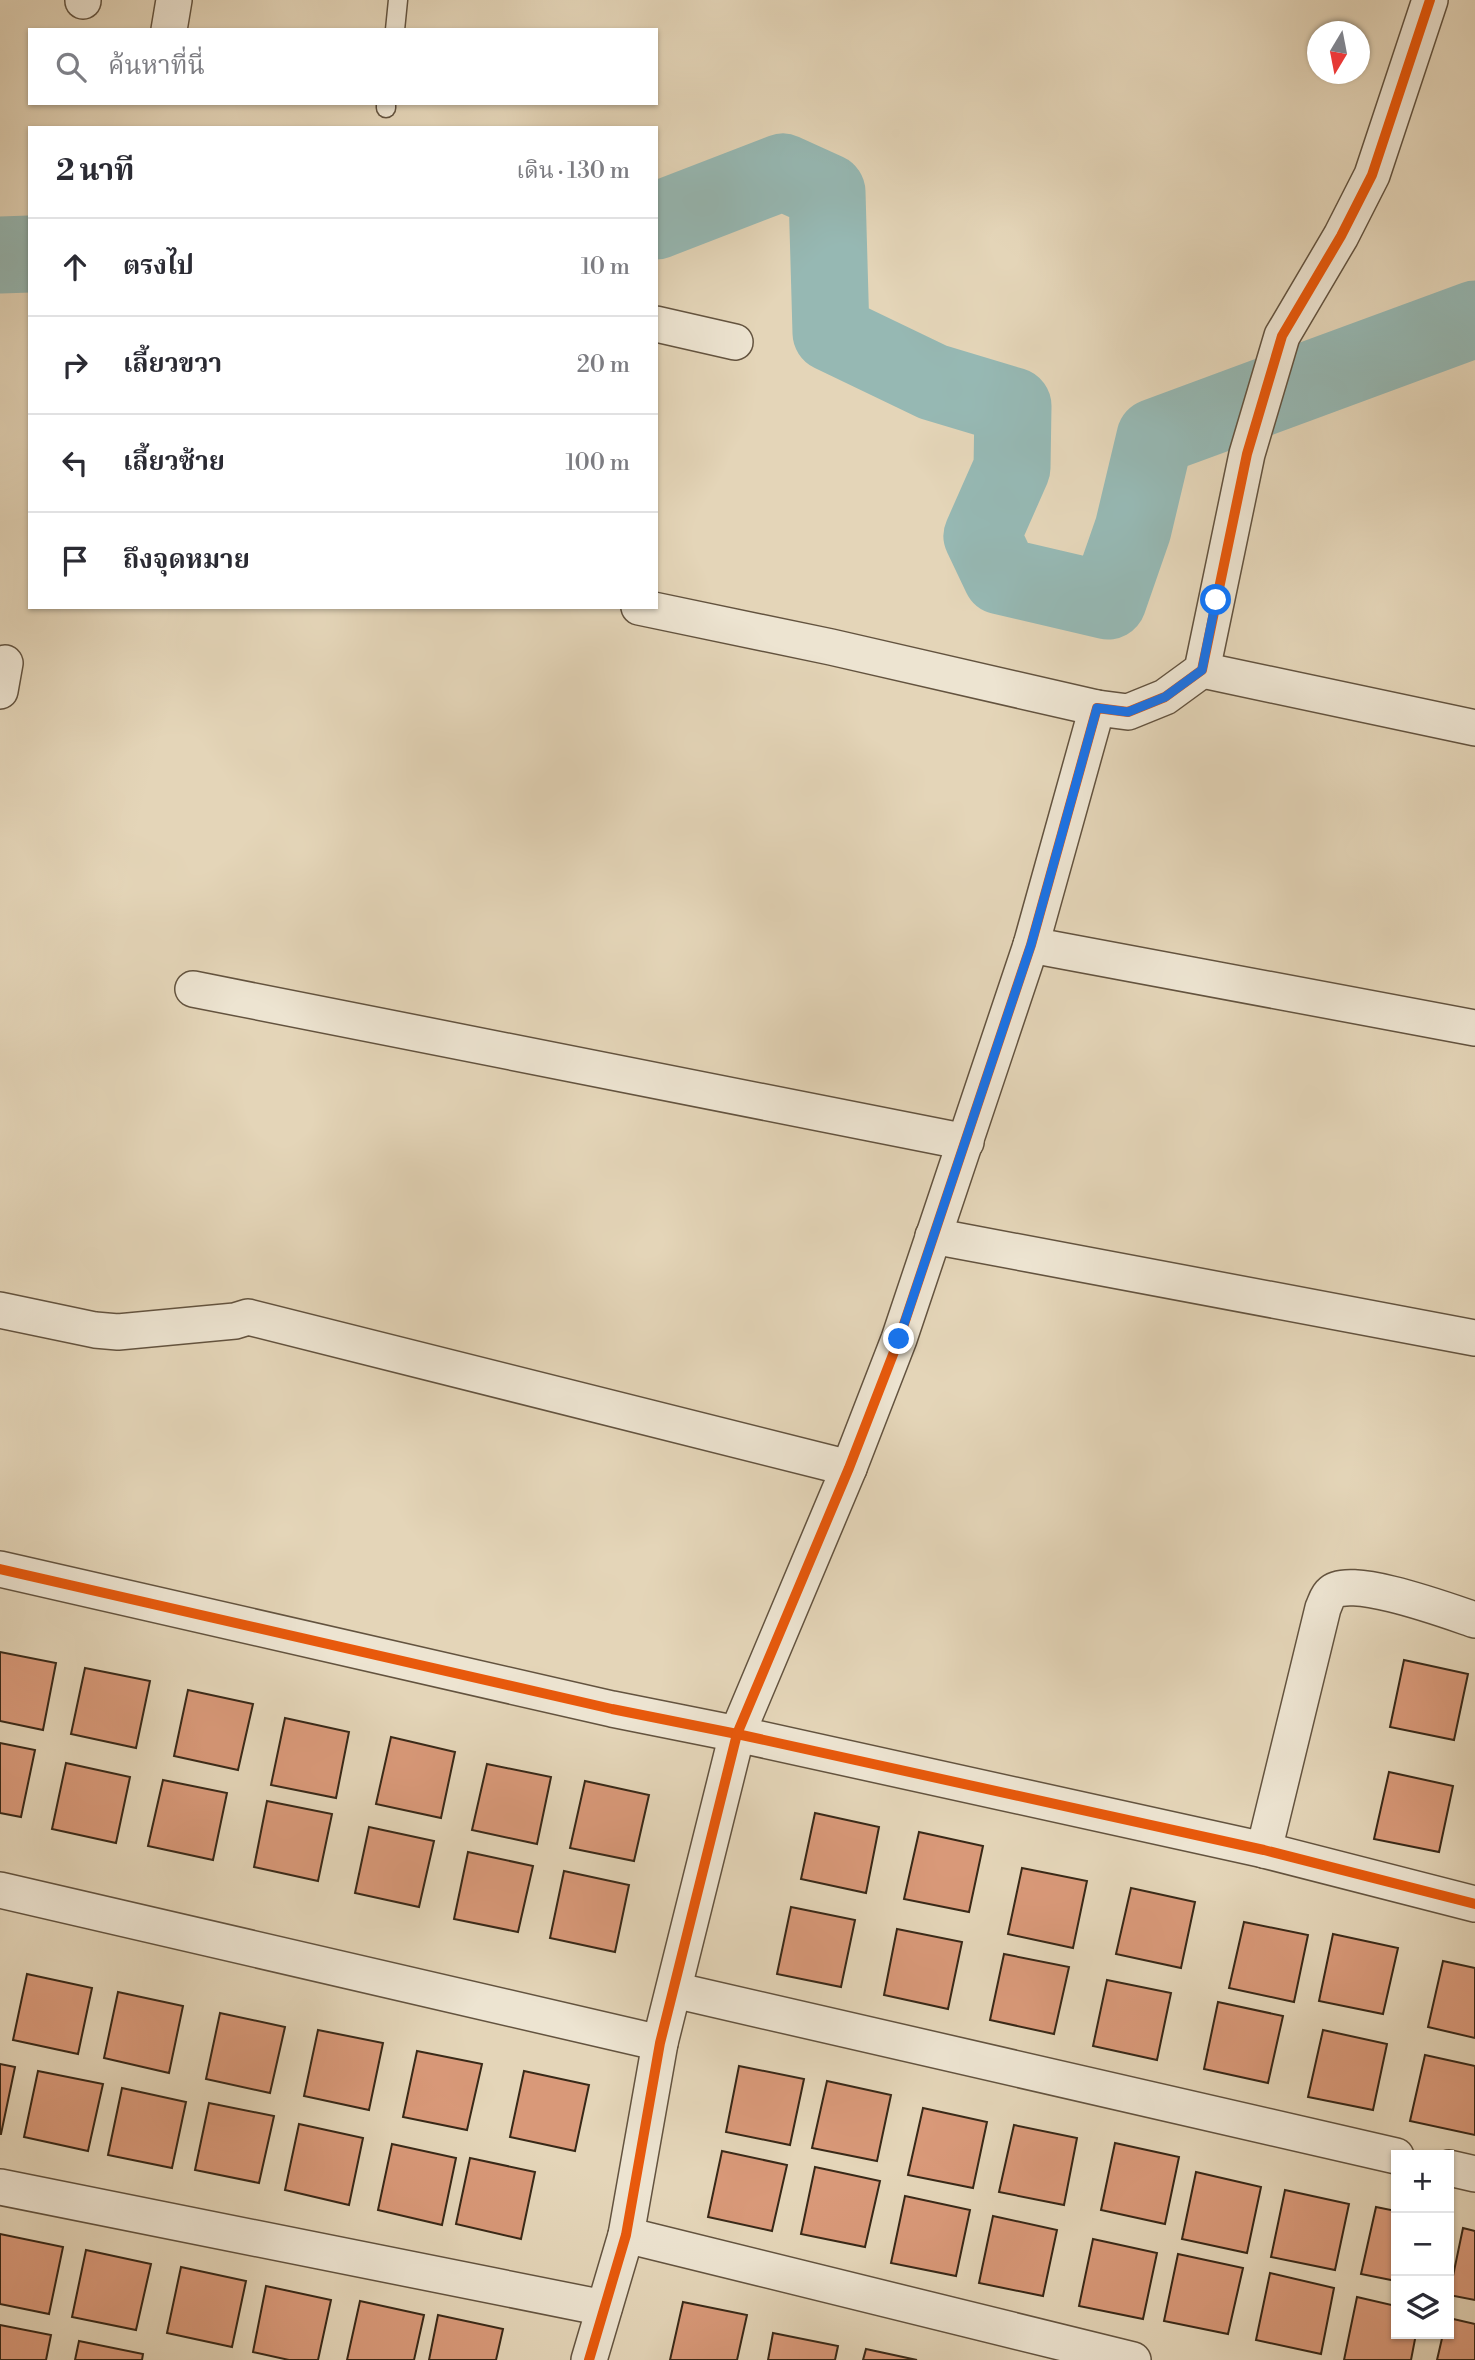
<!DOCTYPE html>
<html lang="th">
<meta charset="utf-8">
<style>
:root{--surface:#fff;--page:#f7f7f7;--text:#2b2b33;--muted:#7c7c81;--line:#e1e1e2}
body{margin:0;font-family:"Libre Bodoni","Noto Serif Thai",serif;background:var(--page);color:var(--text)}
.controls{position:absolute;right:21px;bottom:21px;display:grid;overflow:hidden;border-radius:0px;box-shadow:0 2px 5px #0004}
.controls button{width:63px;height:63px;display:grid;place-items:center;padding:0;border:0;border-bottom:2px solid var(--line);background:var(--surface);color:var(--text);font:35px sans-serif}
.compass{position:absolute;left:1307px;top:21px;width:63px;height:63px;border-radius:50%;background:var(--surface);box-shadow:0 2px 5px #0004;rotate:190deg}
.stop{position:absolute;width:21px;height:21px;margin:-16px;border:5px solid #1a73e8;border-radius:50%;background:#fff}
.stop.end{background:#1a73e8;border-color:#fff;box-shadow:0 2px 7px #0008}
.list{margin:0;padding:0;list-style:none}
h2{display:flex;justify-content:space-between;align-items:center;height:91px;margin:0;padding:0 28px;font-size:30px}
h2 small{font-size:23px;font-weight:400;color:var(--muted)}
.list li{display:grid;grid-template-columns:46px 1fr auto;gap:21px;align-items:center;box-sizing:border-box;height:98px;padding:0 28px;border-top:2px solid var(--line)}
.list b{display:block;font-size:26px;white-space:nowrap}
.list em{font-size:23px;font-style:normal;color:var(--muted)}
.icon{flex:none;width:38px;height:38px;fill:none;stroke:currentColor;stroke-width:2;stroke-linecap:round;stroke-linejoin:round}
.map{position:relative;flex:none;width:1475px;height:2360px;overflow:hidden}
.search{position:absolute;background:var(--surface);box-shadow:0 2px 5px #0004;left:28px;top:28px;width:630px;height:77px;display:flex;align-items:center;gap:18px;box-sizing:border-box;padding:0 24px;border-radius:0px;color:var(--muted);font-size:26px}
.panel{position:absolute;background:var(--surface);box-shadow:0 2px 5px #0004;left:28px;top:126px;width:630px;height:483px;border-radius:0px}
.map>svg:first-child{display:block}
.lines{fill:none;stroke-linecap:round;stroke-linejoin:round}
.river{stroke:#96b8b3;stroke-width:77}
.building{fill:#d99979;stroke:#382817;stroke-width:2}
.lane-casing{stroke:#63533f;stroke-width:21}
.street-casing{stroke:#63533f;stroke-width:38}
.lane{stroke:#ede4d1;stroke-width:18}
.street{stroke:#ede4d1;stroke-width:35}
.cycleway-casing{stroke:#ede4d1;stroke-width:15}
.cycleway{stroke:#e8590c;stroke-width:10}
.route{stroke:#1a73e8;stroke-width:9}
</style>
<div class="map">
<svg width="1475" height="2360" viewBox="0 0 1475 2360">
<rect width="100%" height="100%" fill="#e4d5b8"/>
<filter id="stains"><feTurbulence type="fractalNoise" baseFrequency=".00286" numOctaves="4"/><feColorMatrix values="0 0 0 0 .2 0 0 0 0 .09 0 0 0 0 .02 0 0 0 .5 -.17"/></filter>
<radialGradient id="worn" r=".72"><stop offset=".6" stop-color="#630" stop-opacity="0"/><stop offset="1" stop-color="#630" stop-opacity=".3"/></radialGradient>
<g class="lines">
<g class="river">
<path d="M656,221L783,172L827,192L831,333L933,382L1013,406L1012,468L982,536L1001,576L1108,601L1133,529L1155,437L1475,319"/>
<path d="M0,255L30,254"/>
</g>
</g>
<g class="building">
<path d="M0,1652L56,1663L43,1730L0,1721Z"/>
<path d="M1404,1660L1468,1674L1454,1740L1390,1727Z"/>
<path d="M85,1668L150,1681L136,1748L71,1734Z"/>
<path d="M188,1690L253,1704L238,1770L174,1756Z"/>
<path d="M285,1718L349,1732L336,1798L271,1785Z"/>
<path d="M391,1737L455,1752L441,1818L376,1804Z"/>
<path d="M0,1743L35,1750L21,1817L0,1813Z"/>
<path d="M66,1763L130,1777L116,1843L52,1829Z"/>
<path d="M487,1764L551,1777L537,1844L472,1830Z"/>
<path d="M1389,1772L1453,1786L1439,1852L1374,1839Z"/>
<path d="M163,1780L227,1793L213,1860L148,1846Z"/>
<path d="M585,1781L649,1795L634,1861L570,1848Z"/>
<path d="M267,1801L332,1814L318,1881L254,1867Z"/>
<path d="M815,1813L879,1827L866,1893L801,1879Z"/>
<path d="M369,1827L434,1841L419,1907L355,1893Z"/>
<path d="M919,1832L983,1846L969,1912L904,1899Z"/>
<path d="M468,1852L533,1866L518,1932L454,1919Z"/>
<path d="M1022,1868L1087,1881L1073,1948L1008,1934Z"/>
<path d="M564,1871L629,1885L615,1952L550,1938Z"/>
<path d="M1131,1888L1195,1902L1181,1968L1116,1954Z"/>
<path d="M791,1907L855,1920L841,1987L777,1974Z"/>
<path d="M1244,1922L1308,1935L1294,2002L1229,1988Z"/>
<path d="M897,1929L962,1942L948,2009L884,1995Z"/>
<path d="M1333,1934L1398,1948L1383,2014L1319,2001Z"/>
<path d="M1004,1954L1069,1967L1054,2034L990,2020Z"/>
<path d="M1443,1961L1475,1968V2038L1428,2027Z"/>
<path d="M27,1974L92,1988L78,2054L13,2040Z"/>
<path d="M1107,1980L1171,1993L1157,2060L1093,2046Z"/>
<path d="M118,1992L183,2006L169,2073L104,2058Z"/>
<path d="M1218,2002L1283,2016L1268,2083L1204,2069Z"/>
<path d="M220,2013L285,2027L270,2093L206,2079Z"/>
<path d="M318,2030L383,2043L369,2110L304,2096Z"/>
<path d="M1323,2030L1387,2044L1373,2110L1308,2097Z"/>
<path d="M417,2051L482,2064L467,2130L403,2117Z"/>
<path d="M1425,2055L1475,2066V2135L1410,2121Z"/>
<path d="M0,2064L15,2067L1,2134H0Z"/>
<path d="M739,2066L804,2079L790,2145L726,2132Z"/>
<path d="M38,2071L103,2084L88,2151L24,2137Z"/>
<path d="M524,2071L589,2085L575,2151L510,2137Z"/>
<path d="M827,2081L891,2095L877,2161L812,2148Z"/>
<path d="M122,2088L186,2102L172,2168L108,2155Z"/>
<path d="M209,2103L274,2116L259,2183L195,2170Z"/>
<path d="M923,2108L987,2122L973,2188L908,2175Z"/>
<path d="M299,2124L363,2138L349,2205L285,2190Z"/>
<path d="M1014,2125L1077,2138L1064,2205L999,2192Z"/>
<path d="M1115,2143L1179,2157L1165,2224L1101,2210Z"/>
<path d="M392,2144L456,2158L442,2225L378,2210Z"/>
<path d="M722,2151L787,2165L772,2231L708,2217Z"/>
<path d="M470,2158L535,2172L521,2239L456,2224Z"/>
<path d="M815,2167L880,2181L865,2247L801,2234Z"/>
<path d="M1196,2172L1261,2187L1247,2253L1182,2239Z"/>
<path d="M1285,2190L1349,2204L1335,2270L1271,2257Z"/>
<path d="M905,2196L970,2210L956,2276L891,2263Z"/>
<path d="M1376,2207L1396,2211V2281L1361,2274Z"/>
<path d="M993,2216L1057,2230L1043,2296L979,2283Z"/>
<path d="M1463,2228L1475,2231V2300L1449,2295Z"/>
<path d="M0,2234L63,2247L49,2314L0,2304Z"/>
<path d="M1093,2239L1157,2253L1143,2319L1079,2306Z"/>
<path d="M86,2250L151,2264L136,2330L72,2317Z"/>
<path d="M1178,2254L1243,2268L1228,2334L1164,2321Z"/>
<path d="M181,2267L246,2281L232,2347L167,2333Z"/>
<path d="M1270,2273L1334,2288L1321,2354L1256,2340Z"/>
<path d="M266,2286L331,2300L318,2360H289L253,2352Z"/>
<path d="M1357,2297L1396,2306V2334H1416L1411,2360H1344Z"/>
<path d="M360,2301L424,2315L414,2360H347Z"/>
<path d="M683,2302L747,2315L737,2360H670Z"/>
<path d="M438,2315L503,2329L496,2360H429Z"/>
<path d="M1449,2318L1475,2324V2360H1437L1443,2334H1449Z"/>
<path d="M0,2325L51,2335L46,2360H0Z"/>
<path d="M773,2333L838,2346L835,2360H768Z"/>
<path d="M79,2341L143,2354L142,2360H75Z"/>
<path d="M866,2349L917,2360H863Z"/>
</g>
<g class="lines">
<g class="lane-casing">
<g id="lane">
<path d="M395,30L398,0"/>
<path d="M386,108V103"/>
</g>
</g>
<g class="street-casing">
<g id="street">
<path d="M83,1V0"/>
<path d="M169,30L174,0"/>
<path d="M656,324L735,342"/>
<path d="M639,607L831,647L1097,708"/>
<path d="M1202,670L1475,728"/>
<path d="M0,691L5,663"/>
<path d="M1031,945L1475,1028"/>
<path d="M193,989L966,1142"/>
<path d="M933,1236L1475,1338"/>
<path d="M0,1310L95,1330L118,1332L235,1321L248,1317L849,1468"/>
<path d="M0,1569L612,1709L737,1734L1264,1850L1475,1904"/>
<path d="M1264,1850L1323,1608C1325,1604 1327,1596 1331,1593C1349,1574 1451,1612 1475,1620"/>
<path d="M0,1890L660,2043"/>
<path d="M674,1990L1396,2156"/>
<path d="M1449,2168L1475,2174"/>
<path d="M0,2187L604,2308"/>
<path d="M626,2235L1133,2360"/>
<path d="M589,2360L626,2235L660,2043L737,1734L849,1468L899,1339L1031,945L1097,708L1128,712L1165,697L1202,670L1247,454L1282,336L1341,236L1372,175L1430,0"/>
</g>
</g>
<use href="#lane" class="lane"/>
<use href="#street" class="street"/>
<g class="cycleway-casing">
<g id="cycleway">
<path d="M0,1569L612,1709L737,1734L1264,1850L1475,1904"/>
<path d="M589,2360L626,2235L660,2043L737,1734L849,1468L899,1339L1031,945L1097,708L1128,712L1165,697L1202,670L1247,454L1282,336L1341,236L1372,175L1430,0"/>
</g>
</g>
<use href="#cycleway" class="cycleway"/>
</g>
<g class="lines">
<path class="route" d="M899,1339L1031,945L1097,708L1128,712L1165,697L1202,670L1216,600"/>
</g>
<rect width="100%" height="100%" filter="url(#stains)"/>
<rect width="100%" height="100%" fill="url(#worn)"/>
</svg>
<div class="controls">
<button>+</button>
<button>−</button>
<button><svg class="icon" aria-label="layers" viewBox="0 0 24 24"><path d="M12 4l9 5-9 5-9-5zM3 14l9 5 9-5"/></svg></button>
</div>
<svg class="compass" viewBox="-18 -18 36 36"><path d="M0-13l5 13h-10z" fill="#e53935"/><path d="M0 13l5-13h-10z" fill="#7c7c81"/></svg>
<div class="stop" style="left:1216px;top:600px"></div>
<div class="stop end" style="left:899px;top:1339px"></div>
<div class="search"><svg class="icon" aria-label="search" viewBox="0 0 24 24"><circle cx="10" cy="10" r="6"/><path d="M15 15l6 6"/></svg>ค้นหาที่นี่</div>
<section class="panel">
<h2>2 นาที<small>เดิน · 130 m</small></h2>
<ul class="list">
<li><svg class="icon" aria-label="ahead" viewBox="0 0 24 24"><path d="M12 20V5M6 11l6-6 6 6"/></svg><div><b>ตรงไป</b></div><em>10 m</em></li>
<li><svg class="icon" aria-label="right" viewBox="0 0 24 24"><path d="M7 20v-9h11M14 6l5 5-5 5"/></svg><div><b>เลี้ยวขวา</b></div><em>20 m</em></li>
<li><svg class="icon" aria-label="left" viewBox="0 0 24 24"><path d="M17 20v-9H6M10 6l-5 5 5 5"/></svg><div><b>เลี้ยวซ้าย</b></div><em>100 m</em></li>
<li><svg class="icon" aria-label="arrive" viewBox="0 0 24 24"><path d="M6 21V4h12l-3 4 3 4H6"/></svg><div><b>ถึงจุดหมาย</b></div></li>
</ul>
</section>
</div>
